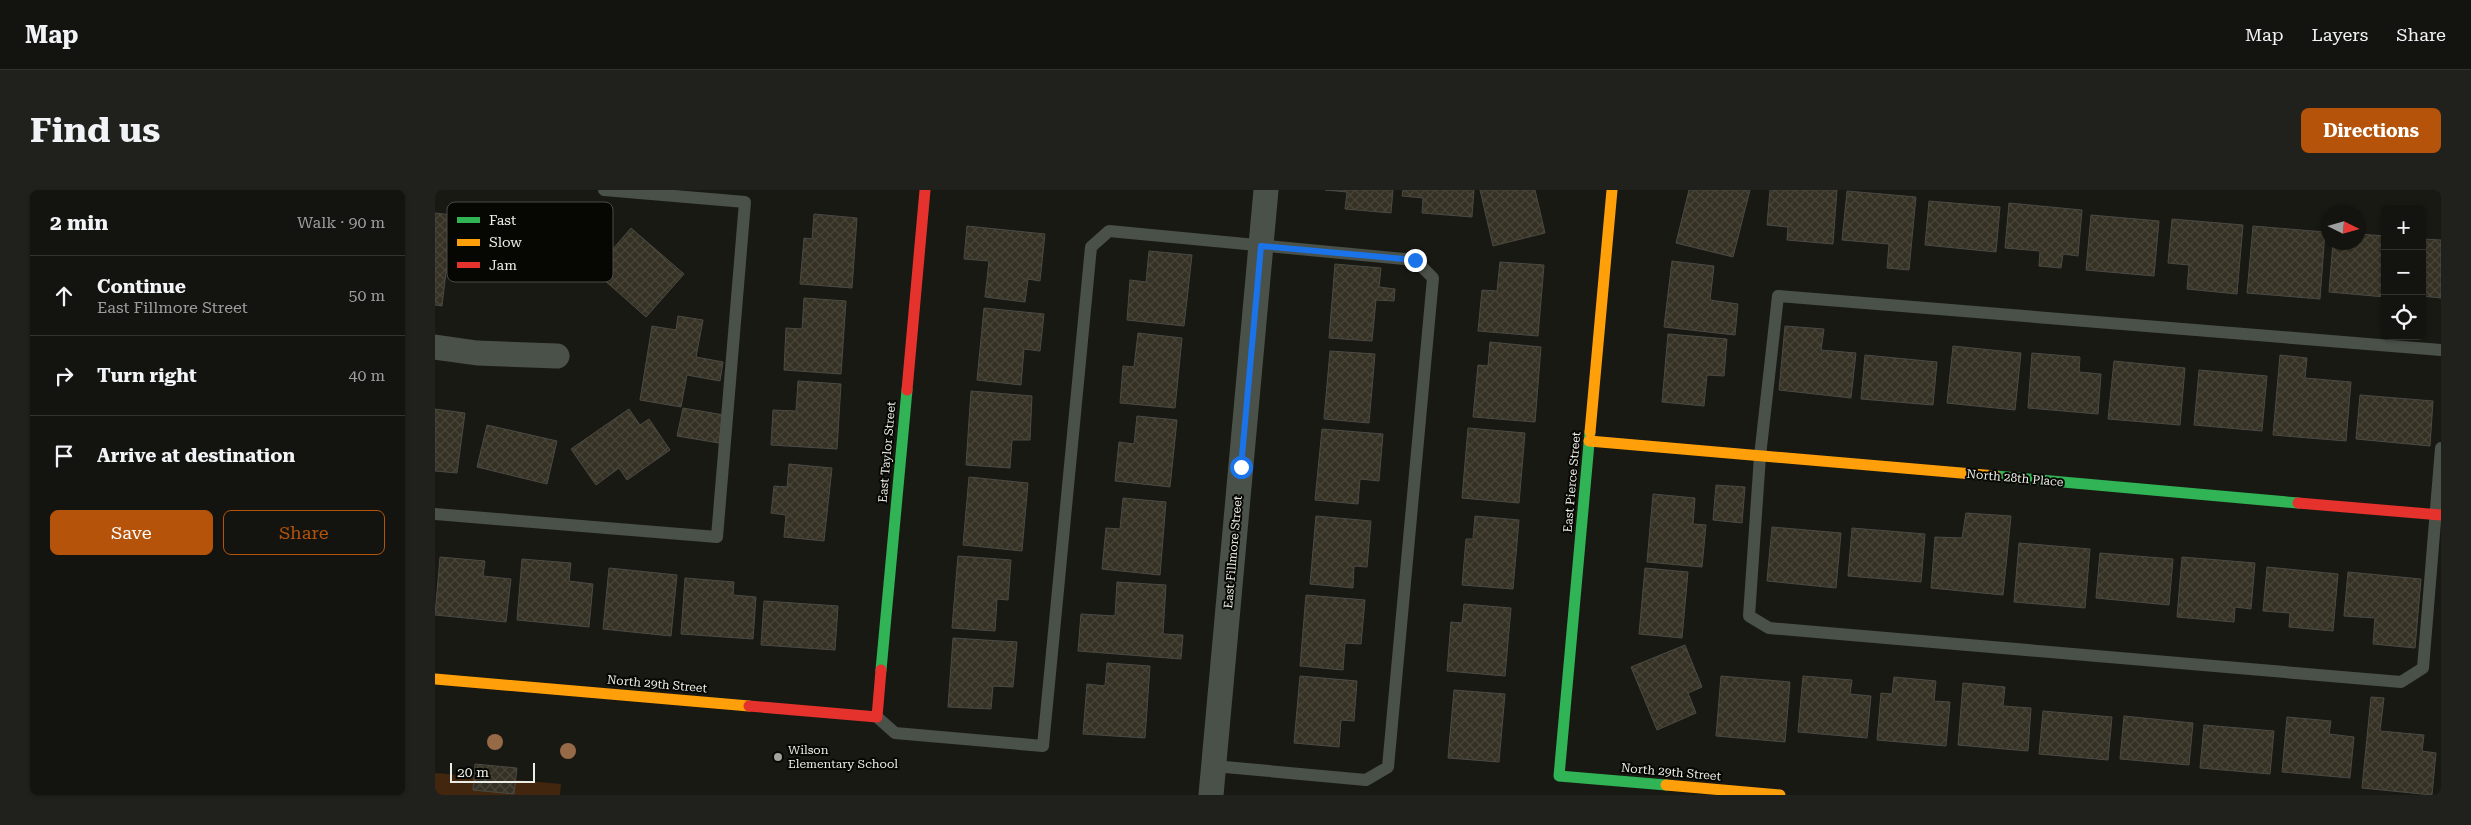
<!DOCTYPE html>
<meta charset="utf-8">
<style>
:root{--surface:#13130f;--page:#20201d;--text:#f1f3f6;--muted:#9d9e9e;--line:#32322f;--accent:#b45309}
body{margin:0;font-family:"Roboto Serif",serif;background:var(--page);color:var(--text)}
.controls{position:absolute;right:15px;top:15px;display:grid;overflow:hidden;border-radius:8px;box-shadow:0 1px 4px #0004}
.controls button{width:45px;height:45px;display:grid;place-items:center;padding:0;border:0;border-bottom:1px solid var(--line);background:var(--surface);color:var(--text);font:25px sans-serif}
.compass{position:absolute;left:1886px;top:15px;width:45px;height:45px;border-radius:50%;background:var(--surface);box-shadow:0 1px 4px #0004;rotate:95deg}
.scale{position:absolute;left:15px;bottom:12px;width:85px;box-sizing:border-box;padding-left:5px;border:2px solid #ecede6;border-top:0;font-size:14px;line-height:18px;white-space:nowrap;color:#ecede6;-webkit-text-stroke:4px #060603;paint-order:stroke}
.stop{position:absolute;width:15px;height:15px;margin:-11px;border:4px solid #1a73e8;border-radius:50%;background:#fff}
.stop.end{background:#1a73e8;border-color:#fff;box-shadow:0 1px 5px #0008}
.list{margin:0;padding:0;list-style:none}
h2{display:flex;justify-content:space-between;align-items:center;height:65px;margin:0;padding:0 20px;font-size:21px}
h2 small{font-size:16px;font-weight:400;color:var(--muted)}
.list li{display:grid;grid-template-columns:32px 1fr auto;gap:15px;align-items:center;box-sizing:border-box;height:80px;padding:0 20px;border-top:1px solid var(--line)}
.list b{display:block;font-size:19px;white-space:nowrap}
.list p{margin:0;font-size:16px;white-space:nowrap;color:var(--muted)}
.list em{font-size:16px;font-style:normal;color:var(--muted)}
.actions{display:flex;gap:10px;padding:15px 20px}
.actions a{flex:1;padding:11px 0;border:1px solid var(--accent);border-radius:8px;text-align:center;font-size:18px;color:var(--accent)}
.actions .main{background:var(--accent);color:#fff}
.icon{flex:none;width:28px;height:28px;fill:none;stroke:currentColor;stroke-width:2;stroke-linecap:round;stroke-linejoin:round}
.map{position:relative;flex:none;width:2006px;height:605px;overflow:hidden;border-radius:8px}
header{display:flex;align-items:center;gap:30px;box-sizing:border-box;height:70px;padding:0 25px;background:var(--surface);border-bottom:1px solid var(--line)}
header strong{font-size:24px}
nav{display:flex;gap:28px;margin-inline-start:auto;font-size:18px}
.intro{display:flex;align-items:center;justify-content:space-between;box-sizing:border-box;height:120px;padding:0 30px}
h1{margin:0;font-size:35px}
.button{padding:12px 22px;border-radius:8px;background:var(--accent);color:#fff;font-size:18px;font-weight:700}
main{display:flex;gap:30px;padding:0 30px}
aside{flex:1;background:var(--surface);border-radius:8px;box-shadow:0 1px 4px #0004}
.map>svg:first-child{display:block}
.green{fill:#42260e}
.building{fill:url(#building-cross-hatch);stroke:#4a4944}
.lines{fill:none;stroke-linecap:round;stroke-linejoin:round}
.lane{stroke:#4a5149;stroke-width:12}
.street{stroke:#4a5149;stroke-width:25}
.fast{stroke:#30b455;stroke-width:11}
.slow{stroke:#ff9f0a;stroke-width:11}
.jam{stroke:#e5322d;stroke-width:11}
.tree{fill:#966a46}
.route{stroke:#1a73e8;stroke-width:6}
.poi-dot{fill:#a2a39c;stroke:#060603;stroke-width:2}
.labels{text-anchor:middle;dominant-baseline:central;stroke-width:4;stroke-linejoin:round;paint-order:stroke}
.street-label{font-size:12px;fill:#ecede6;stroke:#060603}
.poi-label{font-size:12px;fill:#ecede6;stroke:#060603;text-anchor:start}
.key{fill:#060603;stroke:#4b4b47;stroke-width:1}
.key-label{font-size:14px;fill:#ecede6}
</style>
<header>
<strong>Map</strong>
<nav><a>Map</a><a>Layers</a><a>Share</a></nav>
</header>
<div class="intro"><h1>Find us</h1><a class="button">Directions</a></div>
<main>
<aside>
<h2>2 min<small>Walk · 90 m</small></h2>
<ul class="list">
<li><svg class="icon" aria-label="ahead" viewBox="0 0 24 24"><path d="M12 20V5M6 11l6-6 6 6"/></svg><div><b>Continue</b><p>East Fillmore Street</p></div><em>50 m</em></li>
<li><svg class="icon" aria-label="right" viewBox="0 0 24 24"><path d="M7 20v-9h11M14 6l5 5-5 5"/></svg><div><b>Turn right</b></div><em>40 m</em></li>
<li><svg class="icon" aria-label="arrive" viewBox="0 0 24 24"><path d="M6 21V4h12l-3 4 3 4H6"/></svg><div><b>Arrive at destination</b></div></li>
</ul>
<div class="actions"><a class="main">Save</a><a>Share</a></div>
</aside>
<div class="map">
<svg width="2006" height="605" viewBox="0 0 2006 605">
<defs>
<pattern id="building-cross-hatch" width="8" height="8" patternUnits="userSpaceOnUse" patternTransform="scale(1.25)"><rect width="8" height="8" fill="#353124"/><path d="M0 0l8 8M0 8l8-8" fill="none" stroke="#494539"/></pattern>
</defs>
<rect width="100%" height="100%" fill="#191914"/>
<path class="green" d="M0,583L126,594L125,605H0Z"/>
<g class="building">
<path d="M890,0H958L956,23L910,19L912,2Z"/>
<path d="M968,0H1039L1037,27L987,23L988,8L967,6Z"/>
<path d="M1045,0H1100L1110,43L1058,56Z"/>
<path d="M1254,0H1315L1298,67L1241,53Z"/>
<path d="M1335,0H1402L1398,54L1352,50L1353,37L1332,35Z"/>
<path d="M1412,1L1481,7L1474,80L1452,78L1454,54L1407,50Z"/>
<path d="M1494,11L1565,17L1561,62L1490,55Z"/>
<path d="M1574,13L1647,20L1643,66L1628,64L1626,78L1604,76L1605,61L1570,58Z"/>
<path d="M0,23L41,28L39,41L64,44L59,87L11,82L7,116L0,115Z"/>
<path d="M379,24L422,28L417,98L365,94L369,48L377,49Z"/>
<path d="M1656,25L1724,31L1719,86L1651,80Z"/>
<path d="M1737,29L1808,35L1802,104L1752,99L1754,75L1733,73Z"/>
<path d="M532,36L610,44L605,91L593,89L590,112L550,107L554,71L529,69Z"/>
<path d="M1818,36L1890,42L1885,109L1812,103Z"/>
<path d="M196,38L249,84L211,127L159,81Z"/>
<path d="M1924,44L1950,46V107L1894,102L1898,52H1924Z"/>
<path d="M1987,49L2006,50V108L1987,106Z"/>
<path d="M714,61L757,65L749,136L692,130L695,90L711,92Z"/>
<path d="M1237,71L1279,76L1275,110L1303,114L1300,145L1229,137Z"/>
<path d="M1065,72L1109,75L1103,146L1043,141L1047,100L1062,101Z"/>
<path d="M900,74L946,78L944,97L960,99L959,111L941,110L937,151L894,148Z"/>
<path d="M369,108L411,111L406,184L349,180L351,138L367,139Z"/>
<path d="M549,118L609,124L605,161L589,159L586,195L542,190Z"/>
<path d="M243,126L268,130L261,167L288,172L285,191L252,185L246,217L205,210L217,136L241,140Z"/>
<path d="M1350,136L1389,139L1386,160L1421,163L1416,208L1344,200Z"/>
<path d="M703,143L747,148L740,218L685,213L688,176L699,177Z"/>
<path d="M1233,144L1292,149L1289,186L1272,185L1269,216L1227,212Z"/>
<path d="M1055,152L1106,157L1100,232L1038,227L1043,175L1053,176Z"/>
<path d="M1518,156L1586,163L1580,220L1512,213Z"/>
<path d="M895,161L940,164L934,233L889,229Z"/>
<path d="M1597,163L1645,167L1644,182L1666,184L1663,224L1593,218Z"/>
<path d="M1430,165L1502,172L1498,215L1426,209Z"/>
<path d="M1845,165L1872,168L1870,188L1916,192L1911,251L1838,245Z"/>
<path d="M1679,171L1750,178L1745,235L1673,229Z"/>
<path d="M1764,180L1832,186L1827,241L1759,235Z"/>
<path d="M363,191L406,194L402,259L336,255L338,220L361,221Z"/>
<path d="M536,201L597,206L595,250H577L575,278L531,275Z"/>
<path d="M1925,205L1998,211L1995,256L1921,249Z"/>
<path d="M248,218L289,225L284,253L242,246Z"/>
<path d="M0,219L30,223L22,283L0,281Z"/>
<path d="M194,219L205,235L214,229L235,260L192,290L184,278L161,295L136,259Z"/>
<path d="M702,226L742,230L735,297L680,291L684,252L699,254Z"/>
<path d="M52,235L122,251L112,294L42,277Z"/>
<path d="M1033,238L1090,243L1084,313L1027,308Z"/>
<path d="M887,239L948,244L944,291L925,289L923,314L880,310Z"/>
<path d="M354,274L397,278L389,351L349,347L351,325L336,323L339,296L352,297Z"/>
<path d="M534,287L593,293L587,361L528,355Z"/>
<path d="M1281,295L1310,297L1307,333L1278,330Z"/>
<path d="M1218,304L1260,308L1258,334L1271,335L1267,377L1212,372Z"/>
<path d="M688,308L731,312L725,385L667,379L671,338L685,339Z"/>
<path d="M1531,323L1576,326L1568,405L1496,398L1500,347L1527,348Z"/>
<path d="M881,326L936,331L932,377L919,376L918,398L875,394Z"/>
<path d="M1040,326L1084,330L1078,399L1027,395L1031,349H1038Z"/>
<path d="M1337,337L1406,343L1401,398L1332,391Z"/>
<path d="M1417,338L1490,344L1486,392L1413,386Z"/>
<path d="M1584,353L1655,359L1650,418L1579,412Z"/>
<path d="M1665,363L1738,369L1734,415L1661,408Z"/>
<path d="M523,366L576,370L573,410L562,409L560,441L517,438Z"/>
<path d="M5,367L50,371L48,386L76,389L71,432L0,425Z"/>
<path d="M1747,367L1820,373L1816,419L1800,417L1799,432L1742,427Z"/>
<path d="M87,369L136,373L134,391L158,394L154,437L82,430Z"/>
<path d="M1832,377L1903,384L1898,441L1854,437L1855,423L1828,421Z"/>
<path d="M174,378L242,385L236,446L168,439Z"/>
<path d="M1210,378L1253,382L1247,448L1204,444Z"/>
<path d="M1913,382L1986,389L1980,458L1938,454L1940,428L1909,426Z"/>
<path d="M250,388L299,392L298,405L321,407L318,449L246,444Z"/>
<path d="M682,392L731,395L728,444L748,445L746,469L643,461L646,424L680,426Z"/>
<path d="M871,405L930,410L926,454L910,453L908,480L865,476Z"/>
<path d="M329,411L403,416L400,460L326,455Z"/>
<path d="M1029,414L1076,418L1070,486L1012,481L1016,432L1027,433Z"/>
<path d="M518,448L582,452L578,497L558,496L556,519L513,517Z"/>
<path d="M1250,455L1267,497L1253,503L1261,523L1222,540L1196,477Z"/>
<path d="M672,473L715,476L710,548L648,544L652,494L670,496Z"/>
<path d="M865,486L922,491L919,531L906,530L904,557L859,553Z"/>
<path d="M1286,486L1355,492L1350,552L1281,546Z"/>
<path d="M1368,486L1417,490L1415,504L1436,506L1432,548L1363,542Z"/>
<path d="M1459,487L1501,491L1499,511L1515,512L1511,556L1442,550L1446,503L1457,504Z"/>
<path d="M1528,493L1570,497L1568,516L1596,518L1593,561L1523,555Z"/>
<path d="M1019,500L1070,504L1064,572L1013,568Z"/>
<path d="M1936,507L1949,508L1945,541L1989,545L1987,561L2001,563L1997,605L1927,598Z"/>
<path d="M1608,521L1677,527L1673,570L1604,564Z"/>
<path d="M1689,526L1758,533L1754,575L1685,569Z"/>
<path d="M1852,527L1896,531L1894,544L1919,547L1915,588L1847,582Z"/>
<path d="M1769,535L1839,541L1835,584L1765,578Z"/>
<path d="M40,574L82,578L79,604L38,600Z"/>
</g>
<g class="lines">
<g class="lane">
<path d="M2006,160L1343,106L1325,266L1314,426L1334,438L1966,492L1988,478L2006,258"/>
<path d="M0,324L282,347L310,12L169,0"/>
<path d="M442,527L460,543L608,556L656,57L674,41L980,70L998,88L953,577L931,590L779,576"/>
</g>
<g class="street">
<path d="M0,157L42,163L122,166"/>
<path d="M776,605L831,0"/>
</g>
<g class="fast">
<path d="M1155,242L1124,586L1231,595"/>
<path d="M1561,286L1863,313"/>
<path d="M446,480L472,200"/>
</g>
<g class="slow">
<path d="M1155,242L1177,0"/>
<path d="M1154,251L1561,286"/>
<path d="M0,489L314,516"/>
<path d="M1231,595L1345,605"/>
</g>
<g class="jam">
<path d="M472,200L490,0"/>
<path d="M1863,313L2006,325"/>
<path d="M314,516L442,527L446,480"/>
</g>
</g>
<g class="tree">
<circle cx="60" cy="552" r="8"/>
<circle cx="133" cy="561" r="8"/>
</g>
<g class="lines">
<path class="route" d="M806,277L826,56L980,70"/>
</g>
<circle class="poi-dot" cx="343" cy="567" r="5"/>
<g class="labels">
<g class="street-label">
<text transform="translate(452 262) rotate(-85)">East Taylor Street</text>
<text transform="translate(1580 288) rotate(5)">North 28th Place</text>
<text transform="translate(1137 292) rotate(-85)">East Pierce Street</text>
<text transform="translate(798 362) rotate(-85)">East Fillmore Street</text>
<text transform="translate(222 494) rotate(5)">North 29th Street</text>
<text transform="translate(1236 582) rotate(5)">North 29th Street</text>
</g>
<g class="poi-label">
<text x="353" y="560">Wilson<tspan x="353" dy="14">Elementary School</tspan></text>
</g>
</g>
<rect x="12" y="12" width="166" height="80" rx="8" class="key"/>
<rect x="22" y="27" width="23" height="6" fill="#30b455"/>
<rect x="22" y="49" width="23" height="7" fill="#ff9f0a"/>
<rect x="22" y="72" width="23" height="6" fill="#e5322d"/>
<g class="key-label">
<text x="54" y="35">Fast</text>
<text x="54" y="57">Slow</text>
<text x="54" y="80">Jam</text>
</g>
</svg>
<div class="controls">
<button>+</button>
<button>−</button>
<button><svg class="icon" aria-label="locate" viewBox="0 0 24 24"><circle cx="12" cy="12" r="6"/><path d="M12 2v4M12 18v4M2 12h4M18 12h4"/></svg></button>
</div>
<svg class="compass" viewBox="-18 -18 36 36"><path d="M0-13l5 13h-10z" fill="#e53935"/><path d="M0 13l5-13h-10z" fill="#9d9e9e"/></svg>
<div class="scale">20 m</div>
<div class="stop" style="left:806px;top:277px"></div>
<div class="stop end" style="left:980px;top:70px"></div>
</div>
</main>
